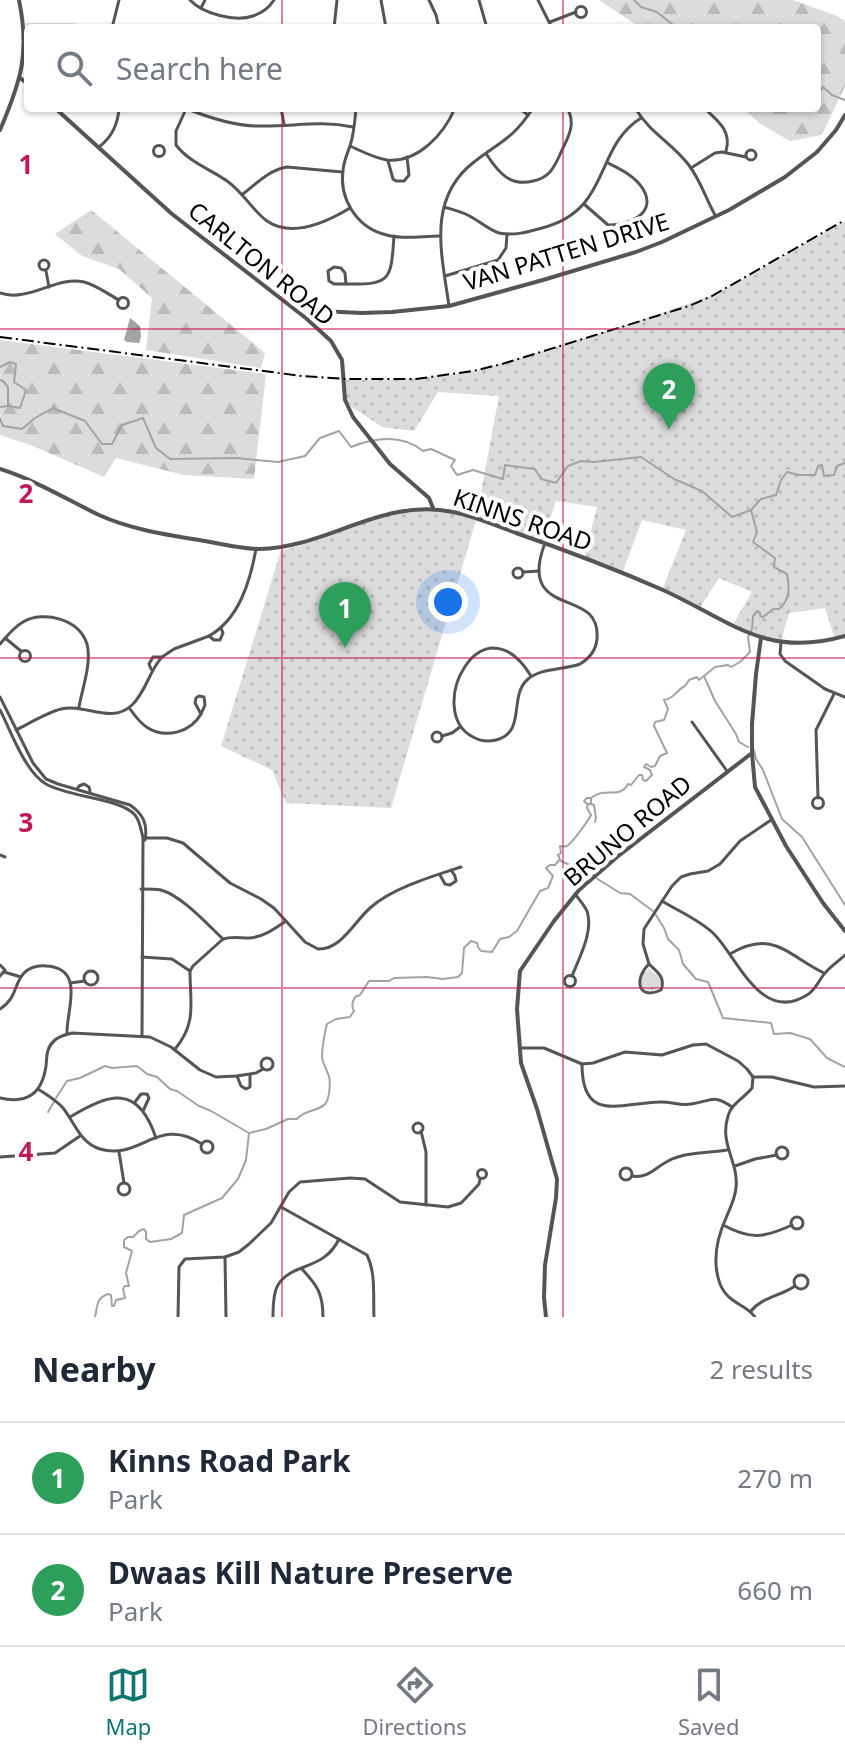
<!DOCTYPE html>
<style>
:root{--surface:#fff;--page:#f2f2f3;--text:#1f2937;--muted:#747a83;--line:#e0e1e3;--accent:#0f766e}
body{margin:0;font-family:"Noto Sans",sans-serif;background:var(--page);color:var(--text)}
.you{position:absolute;left:448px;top:602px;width:28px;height:28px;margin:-20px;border:6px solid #fff;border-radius:50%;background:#1a73e8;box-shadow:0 0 0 12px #1a73e833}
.badge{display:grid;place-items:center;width:52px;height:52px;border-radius:50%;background:var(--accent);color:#fff;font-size:26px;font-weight:700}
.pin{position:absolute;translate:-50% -66px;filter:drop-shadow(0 2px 4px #0008)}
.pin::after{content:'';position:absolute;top:42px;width:28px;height:24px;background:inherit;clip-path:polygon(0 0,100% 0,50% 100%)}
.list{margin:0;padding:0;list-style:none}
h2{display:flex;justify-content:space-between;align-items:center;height:104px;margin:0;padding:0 32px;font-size:34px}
h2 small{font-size:26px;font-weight:400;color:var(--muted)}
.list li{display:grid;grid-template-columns:52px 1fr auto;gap:24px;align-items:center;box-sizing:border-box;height:112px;padding:0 32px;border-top:2px solid var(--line)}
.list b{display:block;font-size:30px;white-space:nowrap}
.list p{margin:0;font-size:26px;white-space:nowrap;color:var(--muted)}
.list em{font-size:26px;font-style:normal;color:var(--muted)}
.icon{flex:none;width:44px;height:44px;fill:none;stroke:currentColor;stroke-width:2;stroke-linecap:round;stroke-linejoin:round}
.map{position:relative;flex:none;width:845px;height:1317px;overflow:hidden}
.search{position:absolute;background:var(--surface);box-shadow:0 2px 6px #0004;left:24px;right:24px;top:24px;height:88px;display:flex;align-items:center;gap:20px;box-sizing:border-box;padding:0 28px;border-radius:8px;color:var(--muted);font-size:30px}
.sheet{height:328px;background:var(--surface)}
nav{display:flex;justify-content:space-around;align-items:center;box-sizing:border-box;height:112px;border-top:2px solid var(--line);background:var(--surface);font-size:22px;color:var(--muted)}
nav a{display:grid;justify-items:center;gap:4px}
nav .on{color:var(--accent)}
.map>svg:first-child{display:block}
.grass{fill:url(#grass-tufts)}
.forest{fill:url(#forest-firs)}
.park{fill:url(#park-dots)}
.water{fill:url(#water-ripples)}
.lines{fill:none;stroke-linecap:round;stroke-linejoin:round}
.stream{stroke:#a3a3a3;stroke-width:2}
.minor{stroke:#555;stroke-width:3}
.tertiary{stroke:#555;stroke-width:4}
.rail{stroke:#000;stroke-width:2;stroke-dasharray:12 4 2 4;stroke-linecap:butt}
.grid{fill:none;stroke:#c2185b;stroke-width:2;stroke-opacity:0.55}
.labels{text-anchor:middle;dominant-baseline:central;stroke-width:8;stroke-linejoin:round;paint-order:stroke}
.street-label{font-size:24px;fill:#000;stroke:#fff}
.grid-label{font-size:26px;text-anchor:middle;font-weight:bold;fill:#c2185b;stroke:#fff;stroke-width:8;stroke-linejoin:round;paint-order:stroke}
</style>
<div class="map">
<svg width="845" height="1317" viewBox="0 0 845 1317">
<defs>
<pattern id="grass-tufts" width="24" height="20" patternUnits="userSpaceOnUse" patternTransform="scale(2)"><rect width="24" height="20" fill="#dcdcdc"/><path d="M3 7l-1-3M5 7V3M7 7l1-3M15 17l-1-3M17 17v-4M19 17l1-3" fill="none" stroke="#bbb"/></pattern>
<pattern id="forest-firs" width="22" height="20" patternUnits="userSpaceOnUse" patternTransform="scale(2)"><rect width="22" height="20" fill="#dcdcdc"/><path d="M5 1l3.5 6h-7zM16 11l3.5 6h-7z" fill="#bbb"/></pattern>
<pattern id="park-dots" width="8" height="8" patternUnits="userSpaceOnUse" patternTransform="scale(2)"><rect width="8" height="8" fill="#dcdcdc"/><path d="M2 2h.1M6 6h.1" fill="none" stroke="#bbb" stroke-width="1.8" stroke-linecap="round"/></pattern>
<pattern id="water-ripples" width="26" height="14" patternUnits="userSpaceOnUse" patternTransform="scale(2)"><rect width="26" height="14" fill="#a3a3a3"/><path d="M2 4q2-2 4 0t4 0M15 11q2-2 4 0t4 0" fill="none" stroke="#8b8b8b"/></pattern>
</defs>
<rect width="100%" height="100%" fill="#fff"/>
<path class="grass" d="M649,969L659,977L661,984C655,992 648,993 641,986V975Z"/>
<g class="forest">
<path d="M599,0H793L837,16L845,21V86L822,135L790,141L759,123L743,108H817V28H641Z"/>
<path d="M91,210L265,353L261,368L146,350L152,298L119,269L82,256L55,234Z"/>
<path d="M0,340L266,374L254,479L184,475L116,458L104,477L33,446L0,435Z"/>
</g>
<g class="park">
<path d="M26,23H76V28H28L27,70Z"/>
<path d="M845,221V636L835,639L825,608L789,613L781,642L732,626L752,592L719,578L699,609L662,590L686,530L642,520L622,574L584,558L597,507L556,501L542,542L476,519L499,396L438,392L414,431L382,427L346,403L344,380H392L452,375L484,369L611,330L717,294Z"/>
<path d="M424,510L453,513L476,520L391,808L286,803L272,770L221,746L281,550C318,544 349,524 385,515C398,512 411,512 424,510Z"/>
</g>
<path class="water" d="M130,318L140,326L141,337L139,343L127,342L124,340Z"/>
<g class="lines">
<g class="stream">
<path d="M634,0L641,7L657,12L677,28"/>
<path d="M817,91L819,92L823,87L832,95L845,100"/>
<path d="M0,367L10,362L16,364L14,382L26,390L20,408L8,406L0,407"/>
<path d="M0,380L3,381L8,387V406"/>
<path d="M0,419L3,426L22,429L35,418L53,408L85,421L102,444H112L122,425L143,418L156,448L170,459L236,458L278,462L305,456L320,438L339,431L351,447C374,438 402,434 423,451L431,449L455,460L451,466L457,475L473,470L503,479L505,465L535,469L541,479L556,483L568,466L581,461L594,462L641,457L674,479L702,491L732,517L751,510L761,499L776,495L781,480L787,472L799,475H815L818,466L822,465L824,476L834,475L837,466L845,463"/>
<path d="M704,676L715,701L736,734L739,742L748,747"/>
<path d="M754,750L756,759L763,770L782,819L802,837L845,905"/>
<path d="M587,804L584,801L587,798H591"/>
<path d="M591,804L594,805L596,818L595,822"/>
<path d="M561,861L592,875"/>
<path d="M596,878L620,893L630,894L653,911"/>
<path d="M656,915L664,928L668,939L679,950L683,964L696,979L708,982L723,1018L771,1023L774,1034L790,1033L810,1039L827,1058L845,1067"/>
<path d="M56,1098L67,1081L80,1078L105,1066L112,1068L137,1066L147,1074L157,1077L170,1089L177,1091L199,1106L211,1111L249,1133"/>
<path d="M48,1112L54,1102"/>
<path d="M95,1317C98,1306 95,1299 108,1294L111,1295L112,1306H114L116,1300L125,1298L123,1289L125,1286H129L126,1273L132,1251L124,1247V1240L128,1237H133L139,1231L144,1229L146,1232V1239L150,1242L171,1239L182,1233L184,1215L222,1198L238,1179L246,1160L249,1133L266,1129L288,1119H297C305,1109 318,1112 325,1104C330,1099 331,1079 328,1074C326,1067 322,1063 322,1056C322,1048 325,1031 327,1024L336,1019L350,1017L354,1011C351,1006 352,1002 355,997L360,995L369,981H389L394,978L427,977L443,979L458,977L462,973L464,948L471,941L477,943L478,947L481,951L492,952L500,939L509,937L517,931L540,891L548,888L553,876L546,868L550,865H555L560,859L558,855L561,853L560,846C562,846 565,847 567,846C572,843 588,821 591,815L587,808L588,804H591V798C606,786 619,800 628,784L631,785L639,775H642L643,780L646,781L652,775L650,770L644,767L646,764L651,767L655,766L660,756L667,753L654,726L655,722L664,720L668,709L664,700C676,698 676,690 685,686L689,680L697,677L699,680L715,667L728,665L731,667L740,662L750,652L748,637L752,629L753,616L758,611L760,613V616L763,617L773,609H779C791,599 789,587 787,574L774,567L775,558L753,542L757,532L751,510"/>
</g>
<g class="minor">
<path d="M190,0C203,14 235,22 253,16C262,13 269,8 274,0"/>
<path d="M381,0L386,28"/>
<path d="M429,0L436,15L439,28"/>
<path d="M479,0L487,28"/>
<path d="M538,0L552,28"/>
<circle cx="581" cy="12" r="5.5"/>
<path d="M201,8L205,0"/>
<path d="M550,22L576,12"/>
<path d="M112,28L119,0"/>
<path d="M334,28L337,0"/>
<path d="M185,108C207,117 234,126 258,126C292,127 319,120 353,127"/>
<path d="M281,108L284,124"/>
<path d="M356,108C355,120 354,134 350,146C347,154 344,161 343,170C339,198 356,226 383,234C401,240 421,236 440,236"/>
<path d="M519,108L528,115"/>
<path d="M635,108C651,134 671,142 688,164C700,179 706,199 715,215"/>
<path d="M704,108C718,121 732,131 726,151"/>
<path d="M186,109L176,131V145C189,162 210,169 227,181C243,192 252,210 267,221C292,238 327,222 350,208"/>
<circle cx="159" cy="151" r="5.5"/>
<path d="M350,146C361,151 374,158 387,160C418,163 444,134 455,108"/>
<path d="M99,147C112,137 118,125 119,108"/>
<circle cx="751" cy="155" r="5"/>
<path d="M487,155C498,172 510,187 533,181C540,180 545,177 550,172C555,166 559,157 562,150C569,136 576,123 567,108"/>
<path d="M388,161L393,179L396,181H404L409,175L407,157"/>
<path d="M691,168L715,153L722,152L746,157"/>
<path d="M243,194C257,183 269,170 287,167L342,172"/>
<path d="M584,204L608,225C627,226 658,214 643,189C635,176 620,169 608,163"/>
<path d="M444,207C454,210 464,212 473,218C482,223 489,230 499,233C514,236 528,232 542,228C612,210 593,148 641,118"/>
<circle cx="44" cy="265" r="5"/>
<path d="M334,267L341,268L345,273L346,284H334L329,281L328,271Z"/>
<path d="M46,271L49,287"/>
<path d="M445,276L498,260L506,248L507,234"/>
<path d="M346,284C391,285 391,280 394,236"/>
<path d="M0,293C28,303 58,275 84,282C96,285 108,294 119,300"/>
<circle cx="123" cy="303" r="5.5"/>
<path d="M449,306C442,255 426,199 474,162C501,141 513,139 533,108"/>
<circle cx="518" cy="573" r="5"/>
<path d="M523,572L539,571"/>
<path d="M209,636C239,619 250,582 256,549"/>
<path d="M5,638L21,651"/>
<path d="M781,642L780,654L785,661L825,689L845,697"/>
<path d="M0,644C7,636 14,627 23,622C44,610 79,619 87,644C92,663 82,689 79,707"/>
<circle cx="25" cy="656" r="5.5"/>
<path d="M151,669L149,664L153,657H162L174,649L209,636L214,640H220L223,633L221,628"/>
<path d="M531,676C482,596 423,711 473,737C480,741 488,742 496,740C527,732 508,696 528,679C541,668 564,670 580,664C590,658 596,650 597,639C600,599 558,609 543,586C535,573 540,556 545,543"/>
<path d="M199,696L204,697L205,705L201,714L195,703L196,698Z"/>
<path d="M0,697L33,763L46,779L58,784L130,805C143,814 148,824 145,840"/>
<path d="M130,709C135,716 141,724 148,728C166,739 191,732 201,714"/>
<path d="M0,710C11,731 25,772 46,784C68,797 120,798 135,815C140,821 141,830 143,838L142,1036"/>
<path d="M692,722L727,771"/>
<path d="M16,730C30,723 46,713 61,709C85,703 111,725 132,705C146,692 149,671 162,657"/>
<circle cx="437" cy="737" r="5"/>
<path d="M442,736L452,733L460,727"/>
<path d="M77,789L79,786L84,784L89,787L90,791"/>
<circle cx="818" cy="803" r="5.5"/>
<path d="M818,798L816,730L834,694"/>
<path d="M143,838H167L183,843L230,883L261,899L274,908L305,942L318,949C341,950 354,922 370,908C392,888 433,876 461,867"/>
<path d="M0,855L5,857"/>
<path d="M440,875L445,884L450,885L456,881L455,876L451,870"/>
<path d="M141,889C148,889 155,889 161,890C182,896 207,924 223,939"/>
<path d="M662,901C678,911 700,920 714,934C738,958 761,1024 807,995C816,990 819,979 826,972C831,966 839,961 845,955"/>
<path d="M730,954C772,929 786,954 824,973"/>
<path d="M142,957L172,959L190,971"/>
<path d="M649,964L643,944L644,929L672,886L681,877L690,874L708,871L720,864L740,841L771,820"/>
<path d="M649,964C657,972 666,977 661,990C637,1001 634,978 649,964Z"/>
<path d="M0,965L5,970L0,976"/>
<circle cx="91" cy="978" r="7"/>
<path d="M4,972L21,977"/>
<circle cx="570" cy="981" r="5.5"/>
<path d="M572,976C579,958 594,931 587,911C584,905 579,899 575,894"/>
<path d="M70,983L85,981"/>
<path d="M0,1009C18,997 13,985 24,973C30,967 39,965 47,966C86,969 66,1011 67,1034"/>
<path d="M520,1048H544L582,1064L593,1063L625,1052L662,1055L693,1045L706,1044L738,1061L747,1069L753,1077L752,1088C744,1098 731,1104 728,1116C719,1144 739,1162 736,1188C735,1199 730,1208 726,1218C717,1238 712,1262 720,1284C729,1305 745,1303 755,1317"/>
<path d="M175,1049C197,1023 190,1003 190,971L193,966L223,939C232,936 240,938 249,938C264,937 274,929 286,921"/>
<circle cx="267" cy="1064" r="6"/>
<path d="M582,1064C582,1124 620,1103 659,1102C670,1101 680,1106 691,1104C710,1102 713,1093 732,1107"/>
<path d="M237,1076L241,1086L246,1089L250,1087V1076"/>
<path d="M753,1077H772L814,1087L845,1086"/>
<path d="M38,1089C47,1095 56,1100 63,1108C75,1123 80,1143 100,1149C140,1161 158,1115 202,1144"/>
<path d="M0,1098C27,1104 42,1094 46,1066C47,1057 46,1048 54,1041C58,1036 65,1035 72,1033L150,1037L171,1047L200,1070L216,1077L237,1076L256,1073L263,1069"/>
<path d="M135,1102L141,1094H147L149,1098L143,1111"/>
<path d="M70,1117C110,1093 138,1084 156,1138"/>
<circle cx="418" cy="1128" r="5"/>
<path d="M421,1131L426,1152V1205"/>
<circle cx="207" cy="1147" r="6"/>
<circle cx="782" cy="1153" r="6"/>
<path d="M119,1152L124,1183"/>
<path d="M0,1157L55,1153L80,1136"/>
<path d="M735,1166L755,1159L777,1155"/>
<circle cx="626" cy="1174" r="6"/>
<circle cx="482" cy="1174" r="4.5"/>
<path d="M632,1176C647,1179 655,1168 668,1161C685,1152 708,1153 727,1150"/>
<circle cx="124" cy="1189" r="6"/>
<path d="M281,1207L367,1255C376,1273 373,1297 374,1317"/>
<circle cx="797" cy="1223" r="6"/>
<path d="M723,1225C751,1240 764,1238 792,1225"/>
<path d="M225,1257L226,1317"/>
<path d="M301,1268C317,1285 323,1293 323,1317"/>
<circle cx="801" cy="1282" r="7"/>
<path d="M751,1311C762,1297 781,1296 795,1286"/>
<path d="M178,1317L179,1267L185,1259L225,1257L239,1252L249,1244L271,1223L289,1192L300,1182L350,1178L365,1179L400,1202L448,1207L461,1203L465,1199L479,1184L480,1179"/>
<path d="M273,1317C273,1307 273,1293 278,1285C292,1262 324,1271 339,1239"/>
</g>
<g class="tertiary">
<path d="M20,78L28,84"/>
<path d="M55,108L172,214L307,319L331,341L342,360L345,400L353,417L390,464L429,498L433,508"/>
<path d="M0,130C21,81 30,53 19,0"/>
<path d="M307,319L322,311L361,313L392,312L449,306L543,280L636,252L662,242L729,210L785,177L817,152L836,130L845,115"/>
<path d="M0,469C35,480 66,499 99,515C132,530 169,535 205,541C222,544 241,549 259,549C327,548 382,497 453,512C474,516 495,525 516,533C565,550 615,569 663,590C729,620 766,659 845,636"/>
<path d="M761,638L756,674L752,724V753L755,787L786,846L823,903L845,931"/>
<path d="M546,1317L544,1298L545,1265L556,1198L557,1179L537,1109L521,1063L517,1009L520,971L554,921L579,890L617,857L752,753"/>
</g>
<path class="rail" d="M0,337L302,376L347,379H416L473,371L502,364L689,306L712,296L845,220"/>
</g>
<path class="grid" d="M282,0V28M563,0V28M282,108V1317M563,108V1317M0,329H845M0,658H845M0,988H845"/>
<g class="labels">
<g class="street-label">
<text transform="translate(566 251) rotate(-17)">VAN PATTEN DRIVE</text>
<text transform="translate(262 263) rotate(39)">CARLTON ROAD</text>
<text transform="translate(523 519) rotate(19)">KINNS ROAD</text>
<text transform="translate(627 830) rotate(-40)">BRUNO ROAD</text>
</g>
</g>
<g class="grid-label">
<text x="26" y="174">1</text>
<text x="26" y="503">2</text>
<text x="26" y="832">3</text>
<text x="26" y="1161">4</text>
</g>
</svg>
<div class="you"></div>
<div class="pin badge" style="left:345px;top:648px;background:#2e9e5b">1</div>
<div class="pin badge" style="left:669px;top:429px;background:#2e9e5b">2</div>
<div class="search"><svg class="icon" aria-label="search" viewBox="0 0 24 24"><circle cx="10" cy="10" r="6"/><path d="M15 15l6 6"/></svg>Search here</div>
</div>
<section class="sheet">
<h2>Nearby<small>2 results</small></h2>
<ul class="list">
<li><span class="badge" style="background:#2e9e5b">1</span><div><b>Kinns Road Park</b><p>Park</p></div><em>270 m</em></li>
<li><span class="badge" style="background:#2e9e5b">2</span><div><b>Dwaas Kill Nature Preserve</b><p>Park</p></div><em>660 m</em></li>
</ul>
</section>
<nav>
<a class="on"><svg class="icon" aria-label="map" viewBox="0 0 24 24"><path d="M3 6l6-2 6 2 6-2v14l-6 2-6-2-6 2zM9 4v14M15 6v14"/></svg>Map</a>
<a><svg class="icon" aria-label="directions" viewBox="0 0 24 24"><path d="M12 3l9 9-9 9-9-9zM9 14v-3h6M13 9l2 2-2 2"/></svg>Directions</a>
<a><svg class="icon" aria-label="saved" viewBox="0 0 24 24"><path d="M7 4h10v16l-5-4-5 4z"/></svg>Saved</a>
</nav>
